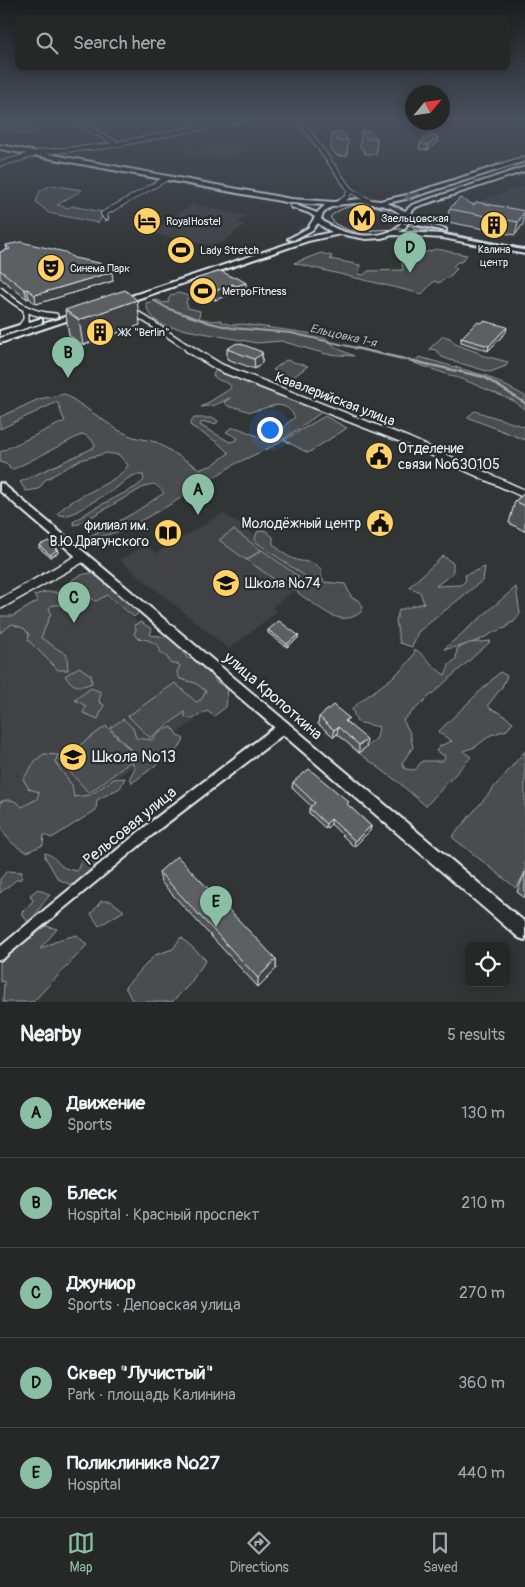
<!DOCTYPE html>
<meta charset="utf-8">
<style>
:root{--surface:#262828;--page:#323434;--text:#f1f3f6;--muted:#a4a6a8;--line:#424445;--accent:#8abfa5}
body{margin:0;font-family:Pangolin,sans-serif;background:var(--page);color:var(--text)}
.controls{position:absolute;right:15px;bottom:15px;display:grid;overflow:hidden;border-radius:8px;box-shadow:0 2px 12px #0003}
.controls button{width:45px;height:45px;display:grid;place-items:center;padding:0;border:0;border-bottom:1px solid var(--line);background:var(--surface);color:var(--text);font:25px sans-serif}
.compass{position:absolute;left:405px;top:85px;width:45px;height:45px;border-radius:50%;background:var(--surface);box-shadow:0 2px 12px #0003;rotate:61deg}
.you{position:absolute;left:269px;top:429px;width:18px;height:18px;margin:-12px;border:4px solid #fff;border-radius:50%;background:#1a73e8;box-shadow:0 0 0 8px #1a73e833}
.badge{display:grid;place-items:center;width:32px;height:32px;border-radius:50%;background:var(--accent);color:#111;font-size:16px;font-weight:700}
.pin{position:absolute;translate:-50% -41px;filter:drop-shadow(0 1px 2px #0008)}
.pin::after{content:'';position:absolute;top:26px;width:18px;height:15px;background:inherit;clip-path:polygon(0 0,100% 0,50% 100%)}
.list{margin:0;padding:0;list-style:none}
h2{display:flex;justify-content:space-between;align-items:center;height:65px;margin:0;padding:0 20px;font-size:21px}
h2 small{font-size:16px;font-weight:400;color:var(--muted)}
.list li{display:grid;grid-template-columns:32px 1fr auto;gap:15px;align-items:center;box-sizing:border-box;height:90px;padding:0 20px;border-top:1px solid var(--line)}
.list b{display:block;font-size:19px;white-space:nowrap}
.list p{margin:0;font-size:16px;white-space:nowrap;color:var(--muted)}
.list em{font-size:16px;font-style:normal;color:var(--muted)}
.icon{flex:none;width:28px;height:28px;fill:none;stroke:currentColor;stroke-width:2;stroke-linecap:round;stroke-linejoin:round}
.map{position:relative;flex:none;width:525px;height:1002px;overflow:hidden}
.search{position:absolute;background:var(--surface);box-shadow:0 2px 12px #0003;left:15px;right:15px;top:15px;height:55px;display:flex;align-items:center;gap:12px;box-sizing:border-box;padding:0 18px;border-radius:8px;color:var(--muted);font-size:19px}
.sheet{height:515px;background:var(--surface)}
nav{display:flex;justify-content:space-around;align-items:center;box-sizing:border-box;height:70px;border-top:1px solid var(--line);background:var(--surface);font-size:14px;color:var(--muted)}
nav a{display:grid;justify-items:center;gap:2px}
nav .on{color:var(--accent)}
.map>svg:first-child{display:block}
.built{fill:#3f4244}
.green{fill:#494d4f;stroke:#989fa4}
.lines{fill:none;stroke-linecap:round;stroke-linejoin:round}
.stream-far1{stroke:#9fa5aa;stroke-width:2}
.stream{stroke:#9fa5aa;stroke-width:2.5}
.minor-far4-casing{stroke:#e8f1f8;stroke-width:6}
.minor-far3-casing{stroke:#e8f1f8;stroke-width:8}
.minor-far2-casing{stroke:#e8f1f8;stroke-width:10}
.minor-far1-casing{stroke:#e8f1f8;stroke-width:12}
.minor-casing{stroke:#e8f1f8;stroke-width:15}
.major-casing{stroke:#e8f1f8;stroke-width:4}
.minor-far4{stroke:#2a2d2e;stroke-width:4.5}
.minor-far3{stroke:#2a2d2e;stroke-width:5}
.minor-far2{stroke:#2a2d2e;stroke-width:7}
.minor-far1{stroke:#2a2d2e;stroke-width:9}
.minor{stroke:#2a2d2e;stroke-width:11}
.major{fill:#2a2d2e;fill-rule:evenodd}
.tram{stroke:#e8f1f8;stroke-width:1}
.wall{fill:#4f5355;stroke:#e8f1f8}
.shaded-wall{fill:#404345;stroke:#e8f1f8}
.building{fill:#5c6063;stroke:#e8f1f8}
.oneway{stroke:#6c7275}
.labels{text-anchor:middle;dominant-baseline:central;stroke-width:4.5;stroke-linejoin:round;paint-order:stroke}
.far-poi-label{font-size:11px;fill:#e8f1f8;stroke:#2a2d2e;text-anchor:start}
.far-water-label{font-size:12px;font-style:italic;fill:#b1b8be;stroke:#2a2d2e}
.street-label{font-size:14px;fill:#e8f1f8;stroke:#2a2d2e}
.poi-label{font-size:14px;fill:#e8f1f8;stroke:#2a2d2e;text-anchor:start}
.near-street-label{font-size:16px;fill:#e8f1f8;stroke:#2a2d2e}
.near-poi-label{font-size:16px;fill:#e8f1f8;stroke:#2a2d2e;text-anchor:start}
</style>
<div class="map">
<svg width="525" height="1002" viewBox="0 0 525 1002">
<rect width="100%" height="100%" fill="#323536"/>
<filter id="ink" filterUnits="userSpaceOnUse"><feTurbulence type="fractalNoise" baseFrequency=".02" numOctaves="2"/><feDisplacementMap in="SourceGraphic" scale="10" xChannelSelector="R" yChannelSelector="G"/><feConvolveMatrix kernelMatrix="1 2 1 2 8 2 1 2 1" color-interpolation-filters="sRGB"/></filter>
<g filter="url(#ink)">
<g class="built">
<path d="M230,142L251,146L225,160L182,152Z"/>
<path d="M525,185V220L483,213L451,211Z"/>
<path d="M192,204L246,216L238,222L245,224L224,242L210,246L150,233Z"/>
<path d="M223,513L314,576L275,605L272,608L277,612L229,649L119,560L145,545L156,553Z"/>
<path d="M82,574L225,698L25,846L0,815V622Z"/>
</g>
<g class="green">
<path d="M11,118H30L25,122L32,124V127L38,132L26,135L0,128L1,120H11Z"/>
<path d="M52,185L82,190L57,205L68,208L72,206L102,212V217L98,223L49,213L36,202L40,191Z"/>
<path d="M436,249L467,255L461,262H457L453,267L457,269L448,278H445L439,283L434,281L422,294L294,263L321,253L332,256L330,259L360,265L358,274L364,275L368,271L403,270L402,263L413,262L420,254Z"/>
<path d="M179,293L188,296L186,302L188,308L200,311L199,318L212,321L221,320V322L232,325L243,324L314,334L326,338L336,348L354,356L326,354L281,341L257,343L165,326L155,320L148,311L146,303L158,300L163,303L169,302L168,300L171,295Z"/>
<path d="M443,336L450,338L455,344L477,352L481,355L508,362L506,366L490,372L453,361L442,357L436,350L429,349Z"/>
<path d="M419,357L487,376L525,396V410L514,401L464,380L414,363Z"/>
<path d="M286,360L308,366L292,378L273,370Z"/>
<path d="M221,369L322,412L275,445L235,464L171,504L124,530L92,539L90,536L132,514L164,493C155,483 155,482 142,488L79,524L74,525L73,522L93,509L136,487L144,480L143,475H135L127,479L115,489L74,513L65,516L57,514C72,495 118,484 128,465L119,455L107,453L80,460L45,480L39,489L26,491L20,482L93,448L95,444L90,438L83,434L79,436L14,469H10L8,465L0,462V452L65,421C61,415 61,409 57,402L0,429V417L39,399L65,394L118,430L133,437L156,442L200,469L211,466L229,453L217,442L191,426L190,424L194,418H214L218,421L217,423C212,425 207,421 201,423L200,425L230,442L237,440L238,438L226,432L231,428H238L264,439L273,435L295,417C284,398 271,407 254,411C248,413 243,409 238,408C232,407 228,408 224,402L230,398L215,405L201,407L230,389L231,386C227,381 217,382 213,375L215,371Z"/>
<path d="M475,411L525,427V440L467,417Z"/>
<path d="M325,416L347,428L308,453L284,440Z"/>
<path d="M233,530H234L261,550L246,560L219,540Z"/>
<path d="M265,530L273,537V544C279,549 287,557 294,559C304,563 312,560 321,569V576L324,582L345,584L352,598L359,600L363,607L361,612C343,626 328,614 311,602C304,597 299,595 293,587L299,583L307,582L306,577L256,542L255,539L257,532Z"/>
<path d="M262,550L299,577L285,587L247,560Z"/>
<path d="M443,556L453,563V573L436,586L461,585L466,580L465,575L485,567L483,580L418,632L412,647L400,643L396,621L399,610L424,603L420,592L409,587Z"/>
<path d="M103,572L111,588L139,612L134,617L107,595L96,601L92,599L87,590L68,586C74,573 90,573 103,572Z"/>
<path d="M516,587L520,614L514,622L510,623L506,628C495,630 489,636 479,640C469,644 455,648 444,649Z"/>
<path d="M45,592H56L64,598L62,605H53L49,608L51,613L41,638L67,655L68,670H58L28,640L29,635L25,629L12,624L0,633V616H13L38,601L34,595Z"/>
<path d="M141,622L152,629L150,635C174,638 176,634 187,658L204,662L217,672L215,681L228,689L226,707L214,716L207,711L192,719L185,717V712L150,738L128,716L175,683L196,702L201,700L206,691L195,683L180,679L177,672L180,666L177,664H171L167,657L161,653L158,645L148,640L137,638L134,634L136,629L134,625Z"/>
<path d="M491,641L403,720L410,733L413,747L402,763L405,769L415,770L422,761H443L445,756L436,751L440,746L452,741L438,732L500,672L507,676L502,687L488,705L491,709L499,712L513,722L507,730L491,735L475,747L463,751L471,757L426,806L398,782L359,753L377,738L379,727L357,722L352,709C366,694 413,669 415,649C427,657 433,668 445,675L449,665L456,659L457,649L469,643Z"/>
<path d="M79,667L91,675L92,683C79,688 74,688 65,676Z"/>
<path d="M91,688L101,692L99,702L104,705L98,719L83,713L86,706L75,700Z"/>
<path d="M123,719L133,728L136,738L152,740L159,732L172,727L177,735L184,739L179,748L132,783L130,777L135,768L132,763L138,757L110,728Z"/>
<path d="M106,726L137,757L89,793L59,760Z"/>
<path d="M525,751V873L516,888L452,837Z"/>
<path d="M44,754L58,755L55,762L72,785L74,797L90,795L114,779L125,778L120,788L97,800L96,810L52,838L44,835L43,845L27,852C16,848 5,838 1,827C0,820 0,809 0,802C9,798 16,800 22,807L37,799L39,792L29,789L23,779L36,760Z"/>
<path d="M103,842H120L119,852L101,861L95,870L82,882L71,885L58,879L45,857V853C61,858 54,868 77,871L82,859Z"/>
<path d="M7,871L22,872L21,879L16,880L0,893V879Z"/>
<path d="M38,889L50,895C41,904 38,914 28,922L21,913L33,901L30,895Z"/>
<path d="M101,901H111L124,911L99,926L91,914Z"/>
<path d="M46,926L57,929L40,949L61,939L77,935L87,945L33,1002H3L4,981L0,982V962Z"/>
<path d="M181,937L206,960L189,985L172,1002H133L125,987L155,955L173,949Z"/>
</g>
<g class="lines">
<path class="stream-far1" d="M153,300L169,309L210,323L232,328L291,333L361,349"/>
<path class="stream" d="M355,348L484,377L525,403"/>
<g class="minor-far4-casing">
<g id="minor-far4">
<path d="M70,118L117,144"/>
<path d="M298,118L350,190L371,202"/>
<path d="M0,164L42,152L108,146L248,118"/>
<path d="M337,204L347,197L350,190"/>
<path d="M106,218L103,214L167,178"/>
</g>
</g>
<g class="minor-far3-casing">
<g id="minor-far3">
<path d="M0,290C17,305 32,315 55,316"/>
<path d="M130,309L190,349"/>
<path d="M21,327L26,320V311"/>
</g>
</g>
<g class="minor-far2-casing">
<path id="minor-far2" d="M188,348L221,368L408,441L525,494"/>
</g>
<g class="minor-far1-casing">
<g id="minor-far1">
<path d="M0,604L83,557"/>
<path d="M282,728L284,727"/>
</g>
</g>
<g class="minor-casing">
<path id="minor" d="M0,954L157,824L284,727"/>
</g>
<g class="major-casing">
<g id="major">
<path d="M0,145L291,199L334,202L359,199L380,201L407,195L525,157V161L410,198L387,203L405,211L412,205L525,167V171L416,207L408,215L422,223L446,229V231L418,225L409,221L405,228L399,232L443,234L525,250V254L443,238L393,235L381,238L366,239L340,234L308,241L122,304L118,302L119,300L305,238L332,232L323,227L318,223L312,230L293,240L288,239L308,228L315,217L309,213L291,207V205H295L317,213L325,205L291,203L0,149ZM359,203C375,204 393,204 404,218C392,245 339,237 321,219C325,203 346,204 359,203Z"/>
<path d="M74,314H77L81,316L0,343V338Z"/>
<path d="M39,319H42V323L0,336V331Z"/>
<path d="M0,483L3,484L525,922V940L519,938L0,491Z"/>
</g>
</g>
<use href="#minor-far4" class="minor-far4"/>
<use href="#minor-far3" class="minor-far3"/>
<use href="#minor-far2" class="minor-far2"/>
<use href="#minor-far1" class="minor-far1"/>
<use href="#minor" class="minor"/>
<use href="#major" class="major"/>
<path class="tram" d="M525,248L411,226C402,223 398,218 391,213C373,201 346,202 330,217L335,224L351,231L400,229L423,230L525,250"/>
</g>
<g class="wall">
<path d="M361,131L377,138L376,154H366L360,146Z"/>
<path d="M332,133L348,140L347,156H337L331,148Z"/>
<path d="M438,137L437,142L428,150L419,149L420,143Z"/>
<path d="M474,205L523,224L515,235L448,222L449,209Z"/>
<path d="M6,245L113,281L36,304L29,298L27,299L0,278V252L7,250Z"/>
<path d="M221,271L246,292L236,295L233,293L215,300L195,288V279Z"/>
<path d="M65,310L140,325L83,345L69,335Z"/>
<path d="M506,332L488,351L461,342V338Z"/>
<path d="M227,349L262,353V363L255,369L227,359Z"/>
<path d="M525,493V530L524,531L509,523L515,501Z"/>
<path d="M39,545L57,548L58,553L50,557L39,548Z"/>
<path d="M268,630L298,635V638L287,647L268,633Z"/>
<path d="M319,717L348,723L366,747L359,753L337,734L334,737L318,724Z"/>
<path d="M293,782L348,805L371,826L370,831L354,847L331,824L326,829L309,813V808L311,806L292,788Z"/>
<path d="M159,872L276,959V969L258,987L161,882Z"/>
<path d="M525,872V898L517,892Z"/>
</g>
<g class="shaded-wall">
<path d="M438,137L437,142L428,150V145Z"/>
<path d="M525,211L523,224L515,235L518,222Z"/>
<path d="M112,272L113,281L36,304L35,295Z"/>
<path d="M246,283V292L236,295V286Z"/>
<path d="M233,284V293L215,300V291Z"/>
<path d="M27,289L29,298L27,299L25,290Z"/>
<path d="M137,300L140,325L83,345L79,320Z"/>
<path d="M507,327L506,332L488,351L489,346Z"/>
<path d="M262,352V363L255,369L254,359Z"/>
<path d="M57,548L58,553L50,557V555Z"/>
<path d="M298,635V638L287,647V644Z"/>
<path d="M338,727L337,734L334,737V730Z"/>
<path d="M367,739L366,747L359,753V745Z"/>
<path d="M331,819V824L326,829V824Z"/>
<path d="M371,826L370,831L354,847L355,841Z"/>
<path d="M276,959V969L258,987V978Z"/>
</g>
<g class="building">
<path d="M361,131H370L377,138L368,139Z"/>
<path d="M342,132L348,140L338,141L332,133Z"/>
<path d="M429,135L438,137L428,145L420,143Z"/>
<path d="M460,198L474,205L476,202L525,211L518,222L449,209Z"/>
<path d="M21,242L65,252L74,258L99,263L112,272L35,295L27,289L25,290L0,270V252L10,249L6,245Z"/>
<path d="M221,271L234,278L236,277L246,283L236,286L233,284L215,291L195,279Z"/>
<path d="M125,290L137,300L79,320L65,310Z"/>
<path d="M484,321L507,327L489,346L461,338L477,322L481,323Z"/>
<path d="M239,343L262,352L261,353L262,354L254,359L227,349L235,344Z"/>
<path d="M525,493V506L515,501Z"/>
<path d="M49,541L57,548L55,549L57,550L50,555L39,545Z"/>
<path d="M279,621L298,635L287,644L268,630Z"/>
<path d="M333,705L349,718L345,721L367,739L359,745L338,727L334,730L319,717Z"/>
<path d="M309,769L349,802L347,804L371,826L355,841L331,819L326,824L309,808L315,803L293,782Z"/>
<path d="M177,856L276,959L258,978L159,872Z"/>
</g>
<defs><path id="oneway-shaft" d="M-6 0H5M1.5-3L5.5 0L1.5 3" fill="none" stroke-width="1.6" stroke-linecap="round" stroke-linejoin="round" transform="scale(1.25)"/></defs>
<use class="oneway" href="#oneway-shaft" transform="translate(412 196) rotate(162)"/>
</g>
<linearGradient id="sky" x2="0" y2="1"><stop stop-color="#1c1d1e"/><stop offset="0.46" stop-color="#49515d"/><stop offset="1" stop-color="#49515d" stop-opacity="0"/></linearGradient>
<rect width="525" height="259" fill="url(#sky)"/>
<defs>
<g id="metro-disc" transform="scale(1.4375)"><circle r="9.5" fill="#ffd166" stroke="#2a2d2e"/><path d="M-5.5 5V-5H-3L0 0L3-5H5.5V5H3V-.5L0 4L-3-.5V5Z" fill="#111"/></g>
<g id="hotel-disc" transform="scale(1.4375)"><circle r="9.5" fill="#ffd166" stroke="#2a2d2e"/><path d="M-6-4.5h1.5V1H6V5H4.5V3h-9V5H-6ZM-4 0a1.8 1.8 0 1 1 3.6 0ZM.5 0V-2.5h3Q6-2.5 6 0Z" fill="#111"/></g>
<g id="building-disc" transform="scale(1.4375)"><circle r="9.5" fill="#ffd166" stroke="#2a2d2e"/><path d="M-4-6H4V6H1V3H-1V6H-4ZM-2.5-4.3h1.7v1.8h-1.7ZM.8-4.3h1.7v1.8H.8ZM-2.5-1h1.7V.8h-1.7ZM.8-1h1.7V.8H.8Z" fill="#111"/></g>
<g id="stadium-disc" transform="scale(1.4375)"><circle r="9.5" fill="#ffd166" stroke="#2a2d2e"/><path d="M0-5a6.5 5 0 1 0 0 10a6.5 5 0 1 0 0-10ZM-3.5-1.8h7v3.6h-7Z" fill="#111"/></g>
<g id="theatre-disc" transform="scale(1.4375)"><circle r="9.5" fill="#ffd166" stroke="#2a2d2e"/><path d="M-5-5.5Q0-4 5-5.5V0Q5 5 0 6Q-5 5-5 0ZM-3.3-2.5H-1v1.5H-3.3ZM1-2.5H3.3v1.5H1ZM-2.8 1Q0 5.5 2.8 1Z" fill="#111"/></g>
<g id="civic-disc" transform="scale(1.4375)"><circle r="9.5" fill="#ffd166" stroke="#2a2d2e"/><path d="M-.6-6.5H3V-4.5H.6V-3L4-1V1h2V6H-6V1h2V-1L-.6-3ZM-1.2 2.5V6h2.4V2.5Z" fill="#111"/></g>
<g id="library-disc" transform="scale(1.4375)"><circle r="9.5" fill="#ffd166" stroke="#2a2d2e"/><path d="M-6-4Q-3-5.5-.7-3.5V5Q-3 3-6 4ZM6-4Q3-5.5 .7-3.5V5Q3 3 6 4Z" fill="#111"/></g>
<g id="school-disc" transform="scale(1.4375)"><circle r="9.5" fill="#ffd166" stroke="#2a2d2e"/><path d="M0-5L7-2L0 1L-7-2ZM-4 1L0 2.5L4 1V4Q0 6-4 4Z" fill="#111"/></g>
</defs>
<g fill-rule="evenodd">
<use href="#metro-disc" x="362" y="218"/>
<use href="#hotel-disc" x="147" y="221"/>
<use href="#building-disc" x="494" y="225"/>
<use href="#stadium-disc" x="181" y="250"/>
<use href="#theatre-disc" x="51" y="268"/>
<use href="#stadium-disc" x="203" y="291"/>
<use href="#building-disc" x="100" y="332"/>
<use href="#civic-disc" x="379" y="456"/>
<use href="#civic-disc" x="380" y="523"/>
<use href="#library-disc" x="168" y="533"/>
<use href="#school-disc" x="226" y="583"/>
<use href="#school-disc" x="73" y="757"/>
</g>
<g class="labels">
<g class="far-poi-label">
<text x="381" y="218">Заельцовская</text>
<text x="166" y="221">RoyalHostel</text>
<text x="494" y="249" text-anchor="middle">Калина<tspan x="494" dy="13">центр</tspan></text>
<text x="200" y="250">Lady Stretch</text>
<text x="70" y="268">Синема Парк</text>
<text x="222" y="291">МетроFitness</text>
<text x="119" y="332">ЖК "Berlin"</text>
</g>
<g class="far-water-label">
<text transform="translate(343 336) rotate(13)">Ельцовка 1-я</text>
</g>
<g class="street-label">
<text transform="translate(335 399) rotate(21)">Кавалерийская улица</text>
</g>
<g class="poi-label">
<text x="398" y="448">Отделение<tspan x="398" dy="16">связи №630105</tspan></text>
<text x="361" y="523" text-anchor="end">Молодёжный центр</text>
<text x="149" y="525" text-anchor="end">филиал им.<tspan x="149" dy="16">В.Ю.Драгунского</tspan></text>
<text x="245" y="583">Школа №74</text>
</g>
<g class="near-street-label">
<text transform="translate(273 696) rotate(41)">улица Кропоткина</text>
<text transform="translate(130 826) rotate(-39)">Рельсовая улица</text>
</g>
<g class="near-poi-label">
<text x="92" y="757">Школа №13</text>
</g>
</g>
</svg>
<div class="controls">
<button><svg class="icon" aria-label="locate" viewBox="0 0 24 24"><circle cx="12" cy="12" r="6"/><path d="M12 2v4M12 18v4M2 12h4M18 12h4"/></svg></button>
</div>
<svg class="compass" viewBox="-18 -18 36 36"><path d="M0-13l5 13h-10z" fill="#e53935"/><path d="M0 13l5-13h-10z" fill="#a4a6a8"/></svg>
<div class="you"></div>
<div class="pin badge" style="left:198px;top:515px">A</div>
<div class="pin badge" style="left:68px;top:378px">B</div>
<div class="pin badge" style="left:74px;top:623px">C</div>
<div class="pin badge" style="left:410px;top:273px">D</div>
<div class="pin badge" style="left:216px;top:927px">E</div>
<div class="search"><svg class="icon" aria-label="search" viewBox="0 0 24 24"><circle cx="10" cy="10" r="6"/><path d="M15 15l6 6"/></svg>Search here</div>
</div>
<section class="sheet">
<h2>Nearby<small>5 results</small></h2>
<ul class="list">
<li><span class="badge">A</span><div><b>Движение</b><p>Sports</p></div><em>130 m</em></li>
<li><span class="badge">B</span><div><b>Блеск</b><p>Hospital · Красный проспект</p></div><em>210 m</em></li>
<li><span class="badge">C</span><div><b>Джуниор</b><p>Sports · Деповская улица</p></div><em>270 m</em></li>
<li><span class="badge">D</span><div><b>Сквер &quot;Лучистый&quot;</b><p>Park · площадь Калинина</p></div><em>360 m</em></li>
<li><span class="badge">E</span><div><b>Поликлиника №27</b><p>Hospital</p></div><em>440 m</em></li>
</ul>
</section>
<nav>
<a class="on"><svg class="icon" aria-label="map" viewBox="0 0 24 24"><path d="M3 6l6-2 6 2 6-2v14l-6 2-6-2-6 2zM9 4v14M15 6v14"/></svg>Map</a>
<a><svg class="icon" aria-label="directions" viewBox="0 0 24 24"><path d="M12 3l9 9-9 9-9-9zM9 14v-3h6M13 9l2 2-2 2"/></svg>Directions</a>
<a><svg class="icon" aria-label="saved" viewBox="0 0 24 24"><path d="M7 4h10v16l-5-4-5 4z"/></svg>Saved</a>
</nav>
